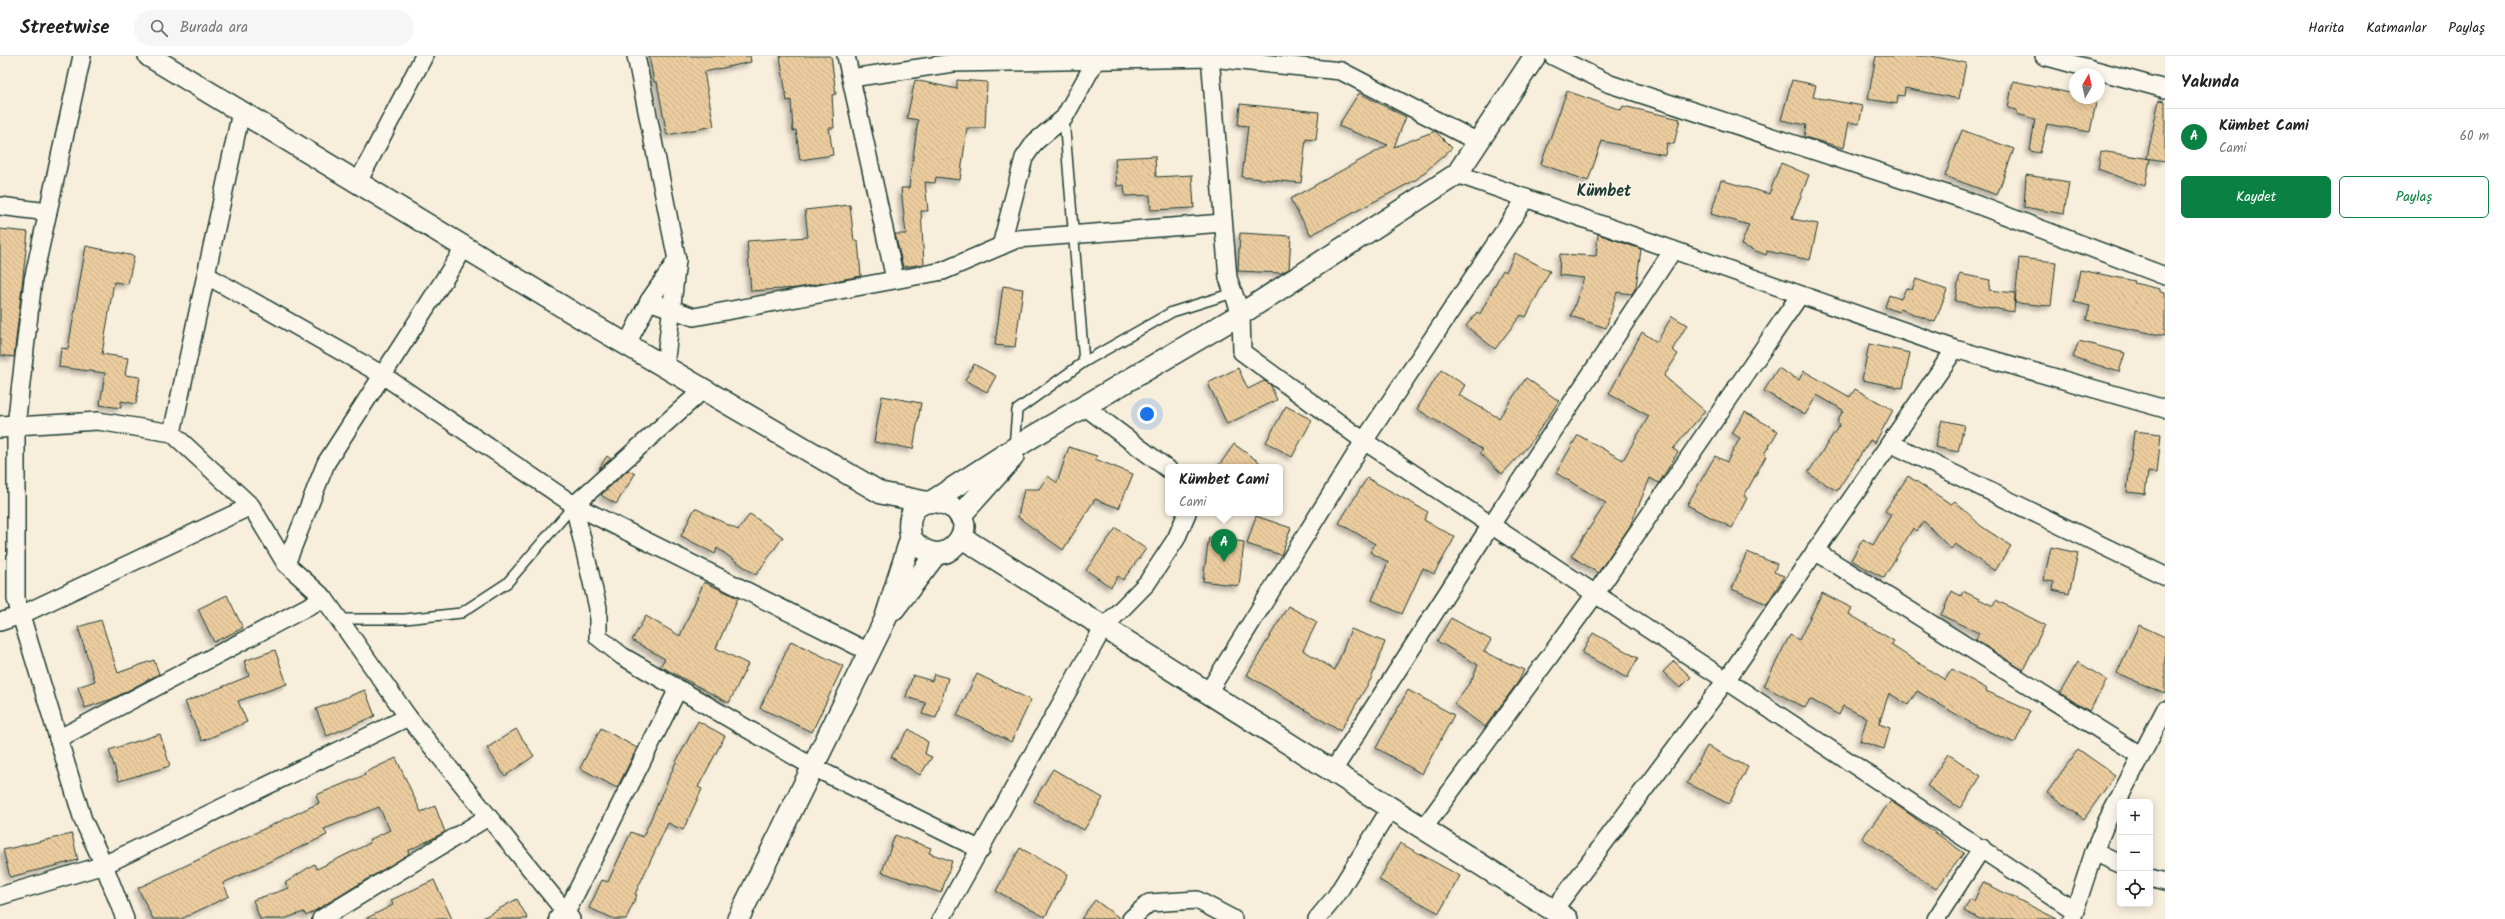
<!DOCTYPE html>
<html lang="tr">
<meta charset="utf-8">
<style>
:root{--surface:#fff;--page:#f6f6f6;--text:#222;--muted:#767676;--line:#e0e0e0;--accent:#0b8043}
body{margin:0;font-family:Kalam,sans-serif;background:var(--page);color:var(--text)}
.controls{position:absolute;right:12px;bottom:12px;display:grid;overflow:hidden;border-radius:6px;box-shadow:0 2px 10px #0003}
.controls button{width:36px;height:36px;display:grid;place-items:center;padding:0;border:0;border-bottom:1px solid var(--line);background:var(--surface);color:var(--text);font:20px sans-serif}
.compass{position:absolute;left:2069px;top:12px;width:36px;height:36px;border-radius:50%;background:var(--surface);box-shadow:0 2px 10px #0003;rotate:9deg}
.you{position:absolute;left:1147px;top:358px;width:14px;height:14px;margin:-10px;border:3px solid #fff;border-radius:50%;background:#1a73e8;box-shadow:0 0 0 6px #1a73e833}
.badge{display:grid;place-items:center;width:26px;height:26px;border-radius:50%;background:var(--accent);color:#fff;font-size:13px;font-weight:700}
.pin{position:absolute;translate:-50% -33px;filter:drop-shadow(0 1px 2px #0008)}
.pin::after{content:'';position:absolute;top:21px;width:14px;height:12px;background:inherit;clip-path:polygon(0 0,100% 0,50% 100%)}
.popup{position:absolute;left:1165px;top:408px;width:118px;height:52px;box-sizing:border-box;display:grid;place-content:center;border-radius:6px;background:var(--surface);filter:drop-shadow(0 1px 3px #0005);font-size:13px;white-space:nowrap;color:var(--muted)}
.popup b{font-size:15px;color:var(--text)}
.popup::after{content:'';position:absolute;left:50%;top:100%;margin-left:-8px;border:8px solid transparent;border-top-color:var(--surface)}
.list{margin:0;padding:0;list-style:none}
h2{display:flex;justify-content:space-between;align-items:center;height:52px;margin:0;padding:0 16px;font-size:17px}
h2 small{font-size:13px;font-weight:400;color:var(--muted)}
.list li{display:grid;grid-template-columns:26px 1fr auto;gap:12px;align-items:center;box-sizing:border-box;height:56px;padding:0 16px;border-top:1px solid var(--line)}
.list b{display:block;font-size:15px;white-space:nowrap}
.list p{margin:0;font-size:13px;white-space:nowrap;color:var(--muted)}
.list em{font-size:13px;font-style:normal;color:var(--muted)}
.actions{display:flex;gap:8px;padding:12px 16px}
.actions a{flex:1;padding:9px 0;border:1px solid var(--accent);border-radius:6px;text-align:center;font-size:14px;color:var(--accent)}
.actions .main{background:var(--accent);color:#fff}
.icon{flex:none;width:22px;height:22px;fill:none;stroke:currentColor;stroke-width:2;stroke-linecap:round;stroke-linejoin:round}
.map{position:relative;flex:none;width:2165px;height:863px;overflow:hidden}
header{display:flex;align-items:center;gap:24px;box-sizing:border-box;height:56px;padding:0 20px;background:var(--surface);border-bottom:1px solid var(--line)}
header strong{font-size:19px}
nav{display:flex;gap:22px;margin-inline-start:auto;font-size:14px}
.search{width:280px;height:36px;background:var(--page);display:flex;align-items:center;gap:10px;box-sizing:border-box;padding:0 14px;border-radius:22px;color:var(--muted);font-size:15px}
main{display:flex}
aside{flex:1;background:var(--surface)}
.map>svg:first-child{display:block}
.building{fill:url(#building-back-hatch);stroke:#1f3d34;filter:url(#shadow)}
.lines{fill:none;stroke-linecap:round;stroke-linejoin:round}
.service-casing{stroke:#1f3d34;stroke-width:12}
.minor-casing{stroke:#1f3d34;stroke-width:20}
.tertiary-casing{stroke:#1f3d34;stroke-width:24}
.service{stroke:#fbf7ec;stroke-width:9}
.minor{stroke:#fbf7ec;stroke-width:17}
.tertiary{stroke:#fbf7ec;stroke-width:21}
.labels{text-anchor:middle;dominant-baseline:central;stroke-width:3;stroke-linejoin:round;paint-order:stroke}
.district-label{font-size:16px;font-weight:bold;fill:#1f3d34;stroke:#fbf7ec}
</style>
<header>
<strong>Streetwise</strong>
<div class="search"><svg class="icon" aria-label="search" viewBox="0 0 24 24"><circle cx="10" cy="10" r="6"/><path d="M15 15l6 6"/></svg>Burada ara</div>
<nav><a>Harita</a><a>Katmanlar</a><a>Paylaş</a></nav>
</header>
<main>
<div class="map">
<svg width="2165" height="863" viewBox="0 0 2165 863">
<defs>
<pattern id="building-back-hatch" width="6" height="6" patternUnits="userSpaceOnUse"><rect width="6" height="6" fill="#ebcc9e"/><path d="M-1 5l2 2M0 0l6 6M5-1l2 2" fill="none" stroke="#c9b089"/></pattern>
<filter id="shadow"><feDropShadow dx="-3.5" dy="3.5" stdDeviation="2" flood-color="#0004"/></filter>
</defs>
<rect width="100%" height="100%" fill="#f8eedc"/>
<filter id="ink" filterUnits="userSpaceOnUse"><feTurbulence type="fractalNoise" baseFrequency=".025" numOctaves="2"/><feDisplacementMap in="SourceGraphic" scale="8" xChannelSelector="R" yChannelSelector="G"/><feConvolveMatrix kernelMatrix="1 2 1 2 8 2 1 2 1" color-interpolation-filters="sRGB"/></filter>
<g filter="url(#ink)">
<g class="building">
<path d="M649,0H750L751,6L704,16L714,70L667,79L657,26H654Z"/>
<path d="M780,0H831L836,38L832,39L834,72H829L833,99L800,104L796,74L793,75L791,44L787,45Z"/>
<path d="M1876,0H1931L1966,7L1959,43L1905,32L1904,40L1898,39L1897,48L1868,43Z"/>
<path d="M915,24L957,33V24L987,26L985,72H967L960,124L936,121L935,127L925,126L928,155H921L924,208L903,211L895,178H906L901,132H909L918,64L907,62Z"/>
<path d="M1792,24L1816,29L1813,41L1863,50L1859,68L1849,66L1844,92L1804,81L1806,69L1781,64Z"/>
<path d="M2013,25L2075,38V42H2097L2090,76L2047,68L2040,97L2030,95L2035,63L2017,58V54L2008,52Z"/>
<path d="M1567,35L1621,54L1623,50L1680,63L1674,88L1667,87L1665,99L1602,85L1588,125L1541,108Z"/>
<path d="M1359,37L1406,61L1394,91L1435,75L1452,92L1417,123L1311,179L1290,143L1388,89L1338,70Z"/>
<path d="M2159,44L2165,45V105L2147,102Z"/>
<path d="M1240,48L1319,56L1316,84L1306,83L1301,127L1242,121L1248,70L1238,69Z"/>
<path d="M1962,74L2014,93L1997,139L1945,120Z"/>
<path d="M2101,95L2150,103L2145,130L2098,113Z"/>
<path d="M1155,100L1156,121L1192,119L1194,152L1151,154L1150,139L1125,140L1124,129L1117,130L1115,102Z"/>
<path d="M1781,107L1809,119L1792,163L1818,168L1810,204L1767,195L1766,199L1741,189L1749,169L1711,158L1721,124L1769,138Z"/>
<path d="M2026,119L2069,126L2064,158L2024,151Z"/>
<path d="M850,149L854,185H858L861,220L797,232L751,235L747,185L808,181L805,154Z"/>
<path d="M0,173L28,176L14,301L0,299Z"/>
<path d="M1240,177L1291,180L1289,213L1281,217L1238,215Z"/>
<path d="M1598,178L1641,193L1636,231L1632,238L1617,236L1606,272L1571,260L1584,222L1559,219L1560,198L1596,200Z"/>
<path d="M86,190L134,200L128,228L114,226L102,298L128,302L125,319L140,321L136,348L121,345V352L100,349L105,317L59,311L61,292L68,293Z"/>
<path d="M1515,197L1550,215L1526,261L1521,259L1495,293L1466,270L1477,256L1480,258L1503,214L1506,216Z"/>
<path d="M2019,202L2056,206L2051,250L2015,247Z"/>
<path d="M2080,214L2135,225L2134,227L2160,233V236L2165,237V280L2086,264L2090,250L2074,246Z"/>
<path d="M1960,218L1990,224L1989,234L2015,237L2014,256L1955,245Z"/>
<path d="M1916,223L1947,234L1935,266L1900,253L1899,256L1885,251L1889,239L1901,243L1906,232L1912,234Z"/>
<path d="M1003,230L1023,233L1015,291L995,289Z"/>
<path d="M1672,260L1687,269L1672,294L1678,298L1664,320L1705,355L1673,393L1678,396L1659,427L1650,422L1630,470L1598,517L1571,500L1606,447L1556,417L1578,379L1623,404L1649,360L1609,338L1642,276L1657,286Z"/>
<path d="M2079,285L2125,297L2119,316L2073,301Z"/>
<path d="M1869,288L1910,297L1903,332L1862,324Z"/>
<path d="M974,308L996,320L987,336L965,324Z"/>
<path d="M1238,312L1248,333L1264,325L1270,328L1277,344L1227,368L1208,327Z"/>
<path d="M1778,312L1799,324L1804,315L1850,341L1855,333L1893,354L1875,387L1870,384L1837,435L1808,417L1840,368L1837,366L1843,354L1817,339L1805,359L1764,335Z"/>
<path d="M1441,314L1465,329L1459,339L1499,362L1526,322L1559,345L1529,389L1502,418L1480,397L1483,394L1417,353Z"/>
<path d="M882,340L921,347L913,393L874,386Z"/>
<path d="M1286,350L1312,364L1292,401L1266,386Z"/>
<path d="M1745,356L1778,375L1764,398L1766,400L1744,440L1747,442L1732,472L1687,449L1715,400L1727,406L1740,382L1732,377Z"/>
<path d="M1942,364L1964,369L1958,396L1935,391Z"/>
<path d="M2134,375L2161,378L2157,417L2148,416L2145,438L2127,436Z"/>
<path d="M1234,388L1266,411H1218Z"/>
<path d="M1069,391L1097,400L1095,403L1133,418L1119,452L1095,443L1063,494L1018,461L1024,433H1039L1048,420L1057,427Z"/>
<path d="M607,400L611,403L598,414Z"/>
<path d="M628,414L635,418L616,448L601,439Z"/>
<path d="M1908,420L1951,448L1955,445L1981,470L2011,490L1995,515L1955,488L1951,493L1924,465L1917,475L1913,472L1884,522L1851,504L1863,483L1873,489L1891,459L1885,455Z"/>
<path d="M1367,422L1428,456L1424,464L1455,481L1434,518L1423,512L1402,558L1372,544L1388,506L1370,496L1375,488L1339,467Z"/>
<path d="M695,452L738,474L750,458L783,481L756,519L717,492L715,498L681,480Z"/>
<path d="M1256,460L1291,472L1281,499L1247,488Z"/>
<path d="M1116,472L1146,493L1123,524L1118,520L1111,531L1086,514Z"/>
<path d="M1209,481L1244,486L1239,530L1203,525Z"/>
<path d="M2051,491L2078,497L2069,538L2053,534L2054,526L2044,524Z"/>
<path d="M1747,496L1777,508L1774,516L1784,520L1767,548L1732,533Z"/>
<path d="M704,526L738,542L716,592L748,608L729,647L660,610L665,603L632,584L646,560L680,580Z"/>
<path d="M1952,535L1961,540L1963,535L1993,550L1996,544L2045,569L2023,614L1976,584L1979,577L1941,559Z"/>
<path d="M1822,537L1852,552L1849,558L1894,585L1891,589L1945,624L1952,613L1987,633L1986,635L2030,655L2015,687L1976,670L1917,635L1908,649L1889,637L1879,668L1890,672L1884,693L1860,685L1867,662L1843,650L1839,659L1810,643L1805,652L1764,630L1790,579L1799,584Z"/>
<path d="M227,539L243,572L214,586L198,553Z"/>
<path d="M1288,550L1317,566L1303,594L1335,614L1351,573L1385,586L1371,623L1340,675L1247,619Z"/>
<path d="M1451,562L1491,584L1484,596L1524,614L1518,626L1485,671L1454,648L1471,625L1478,609L1437,585Z"/>
<path d="M101,564L118,617L154,604L159,618L112,643L85,652L78,631L95,625L78,571Z"/>
<path d="M2139,569L2165,581V638L2117,617Z"/>
<path d="M1593,577L1638,602L1627,622L1582,597Z"/>
<path d="M791,585L843,610L812,676L760,652Z"/>
<path d="M275,594L287,628L238,645L247,666L202,685L185,646L249,620L244,605Z"/>
<path d="M1674,605L1691,621L1680,632L1663,616Z"/>
<path d="M2078,606L2107,624L2089,655L2060,637Z"/>
<path d="M934,618L948,622L936,662L922,658L926,647L906,641L913,619L932,625Z"/>
<path d="M977,618L1031,644L1011,686L957,659Z"/>
<path d="M365,634L375,660L327,680L316,653Z"/>
<path d="M1408,634L1454,659L1422,718L1376,692Z"/>
<path d="M698,665L725,680L698,731L702,733L683,774L668,767L635,838L637,839L626,863H615L589,852L602,824L608,826L631,776L643,781L676,706Z"/>
<path d="M601,672L637,692L617,732L580,712Z"/>
<path d="M516,673L534,700L505,720L487,692Z"/>
<path d="M909,673L928,686L925,698L932,701L920,719L891,701Z"/>
<path d="M160,678L170,710L119,725L109,694Z"/>
<path d="M1707,690L1748,711L1729,748L1687,727Z"/>
<path d="M2078,693L2115,719L2084,763L2047,737Z"/>
<path d="M1948,698L1981,720L1960,752L1927,730Z"/>
<path d="M396,702L421,756L435,750L445,776L408,795L409,798L306,860L304,856L283,863H260L253,844L289,832L285,827L314,808L317,813L370,787L369,784L390,774L379,751L324,773L327,779L223,827L229,840L181,863H153L138,832L319,747L316,739L365,719L364,717Z"/>
<path d="M1053,713L1103,742L1084,774L1034,745Z"/>
<path d="M1891,745L1964,797L1936,833L1862,782Z"/>
<path d="M72,778L78,804L10,821L3,794Z"/>
<path d="M895,779L931,792L929,797L952,805L941,837L882,816Z"/>
<path d="M1400,787L1460,820L1439,857L1379,824Z"/>
<path d="M1020,792L1068,818L1045,861L996,835Z"/>
<path d="M434,824L452,863H365L393,849L391,844Z"/>
<path d="M1983,826L2057,863H1980L1964,855L1970,843L1974,845Z"/>
<path d="M517,843L528,863H481Z"/>
<path d="M1095,844L1121,863H1081Z"/>
</g>
<g class="lines">
<g class="service-casing">
<g id="service">
<path d="M1064,62L1084,306"/>
<path d="M1014,391L1017,354L1084,306L1172,256L1233,237"/>
<path d="M338,563H405L461,557L507,527L574,449"/>
</g>
</g>
<g class="minor-casing">
<g id="minor">
<path d="M82,0L33,224L16,370V543L83,764L104,809L125,863"/>
<path d="M636,0L677,204L665,311"/>
<path d="M846,0L895,223"/>
<path d="M1210,0L1228,222L1241,258L1242,296L1364,385L2075,855"/>
<path d="M1553,0L1610,28L1962,143L2165,220"/>
<path d="M2044,0L2165,33"/>
<path d="M851,22L953,7L1211,2L1341,15L1478,86"/>
<path d="M1457,118L1955,293L2165,353"/>
<path d="M358,126L424,0"/>
<path d="M0,150L48,156"/>
<path d="M1001,190L1024,102L1035,86L1064,62L1096,4"/>
<path d="M206,219L381,318L574,449L869,596"/>
<path d="M649,245L694,261L943,215L1017,183L1223,167"/>
<path d="M627,288L649,245L677,204"/>
<path d="M704,333L574,449L598,552V581L622,600L813,711L981,794"/>
<path d="M1084,350L1168,413"/>
<path d="M16,370L98,365L172,377L251,450L286,508L324,542L408,661L571,863"/>
<path d="M172,377L241,56"/>
<path d="M1890,387L2165,520"/>
<path d="M1815,495L2140,699"/>
<path d="M286,508L326,407L465,191"/>
<path d="M0,566L21,559L251,450"/>
<path d="M1207,638L1364,385L1526,142"/>
<path d="M58,683L324,542"/>
<path d="M1332,716L1491,469L1673,194"/>
<path d="M1423,773L1596,537L1800,239"/>
<path d="M2094,796L2120,808"/>
<path d="M2150,822L2165,826"/>
<path d="M0,840L104,809L408,661"/>
<path d="M1553,855L1727,623L1955,293"/>
<path d="M558,862L566,857L678,633"/>
<path d="M321,863L488,761"/>
<path d="M941,863L1103,572L1147,527L1176,483L1187,457"/>
<path d="M1131,863L1149,847L1197,844L1233,863"/>
<path d="M1317,863L1336,840L1390,753"/>
<path d="M1936,863L1982,792"/>
<path d="M2072,863L2094,796L2106,767L2165,654"/>
</g>
</g>
<g class="tertiary-casing">
<g id="tertiary">
<path d="M149,0L588,266L881,437L925,446"/>
<path d="M0,371L16,370"/>
<path d="M934,444L1032,381L1241,258L1457,118L1535,0"/>
<path d="M960,460L1013,401"/>
<path d="M961,481L1567,863"/>
<path d="M894,553L936,498"/>
<path d="M738,863L885,564L911,482C897,418 993,450 955,489C941,505 921,496 911,482"/>
</g>
</g>
<use href="#service" class="service"/>
<use href="#minor" class="minor"/>
<use href="#tertiary" class="tertiary"/>
</g>
</g>
<g class="labels">
<g class="district-label">
<text x="1604" y="135">Kümbet</text>
</g>
</g>
</svg>
<div class="controls">
<button>+</button>
<button>−</button>
<button><svg class="icon" aria-label="locate" viewBox="0 0 24 24"><circle cx="12" cy="12" r="6"/><path d="M12 2v4M12 18v4M2 12h4M18 12h4"/></svg></button>
</div>
<svg class="compass" viewBox="-18 -18 36 36"><path d="M0-13l5 13h-10z" fill="#e53935"/><path d="M0 13l5-13h-10z" fill="#767676"/></svg>
<div class="you"></div>
<div class="pin badge" style="left:1224px;top:506px">A</div>
<div class="popup"><b>Kümbet Cami</b>Cami</div>
</div>
<aside>
<h2>Yakında<small></small></h2>
<ul class="list">
<li><span class="badge">A</span><div><b>Kümbet Cami</b><p>Cami</p></div><em>60 m</em></li>
</ul>
<div class="actions"><a class="main">Kaydet</a><a>Paylaş</a></div>
</aside>
</main>
